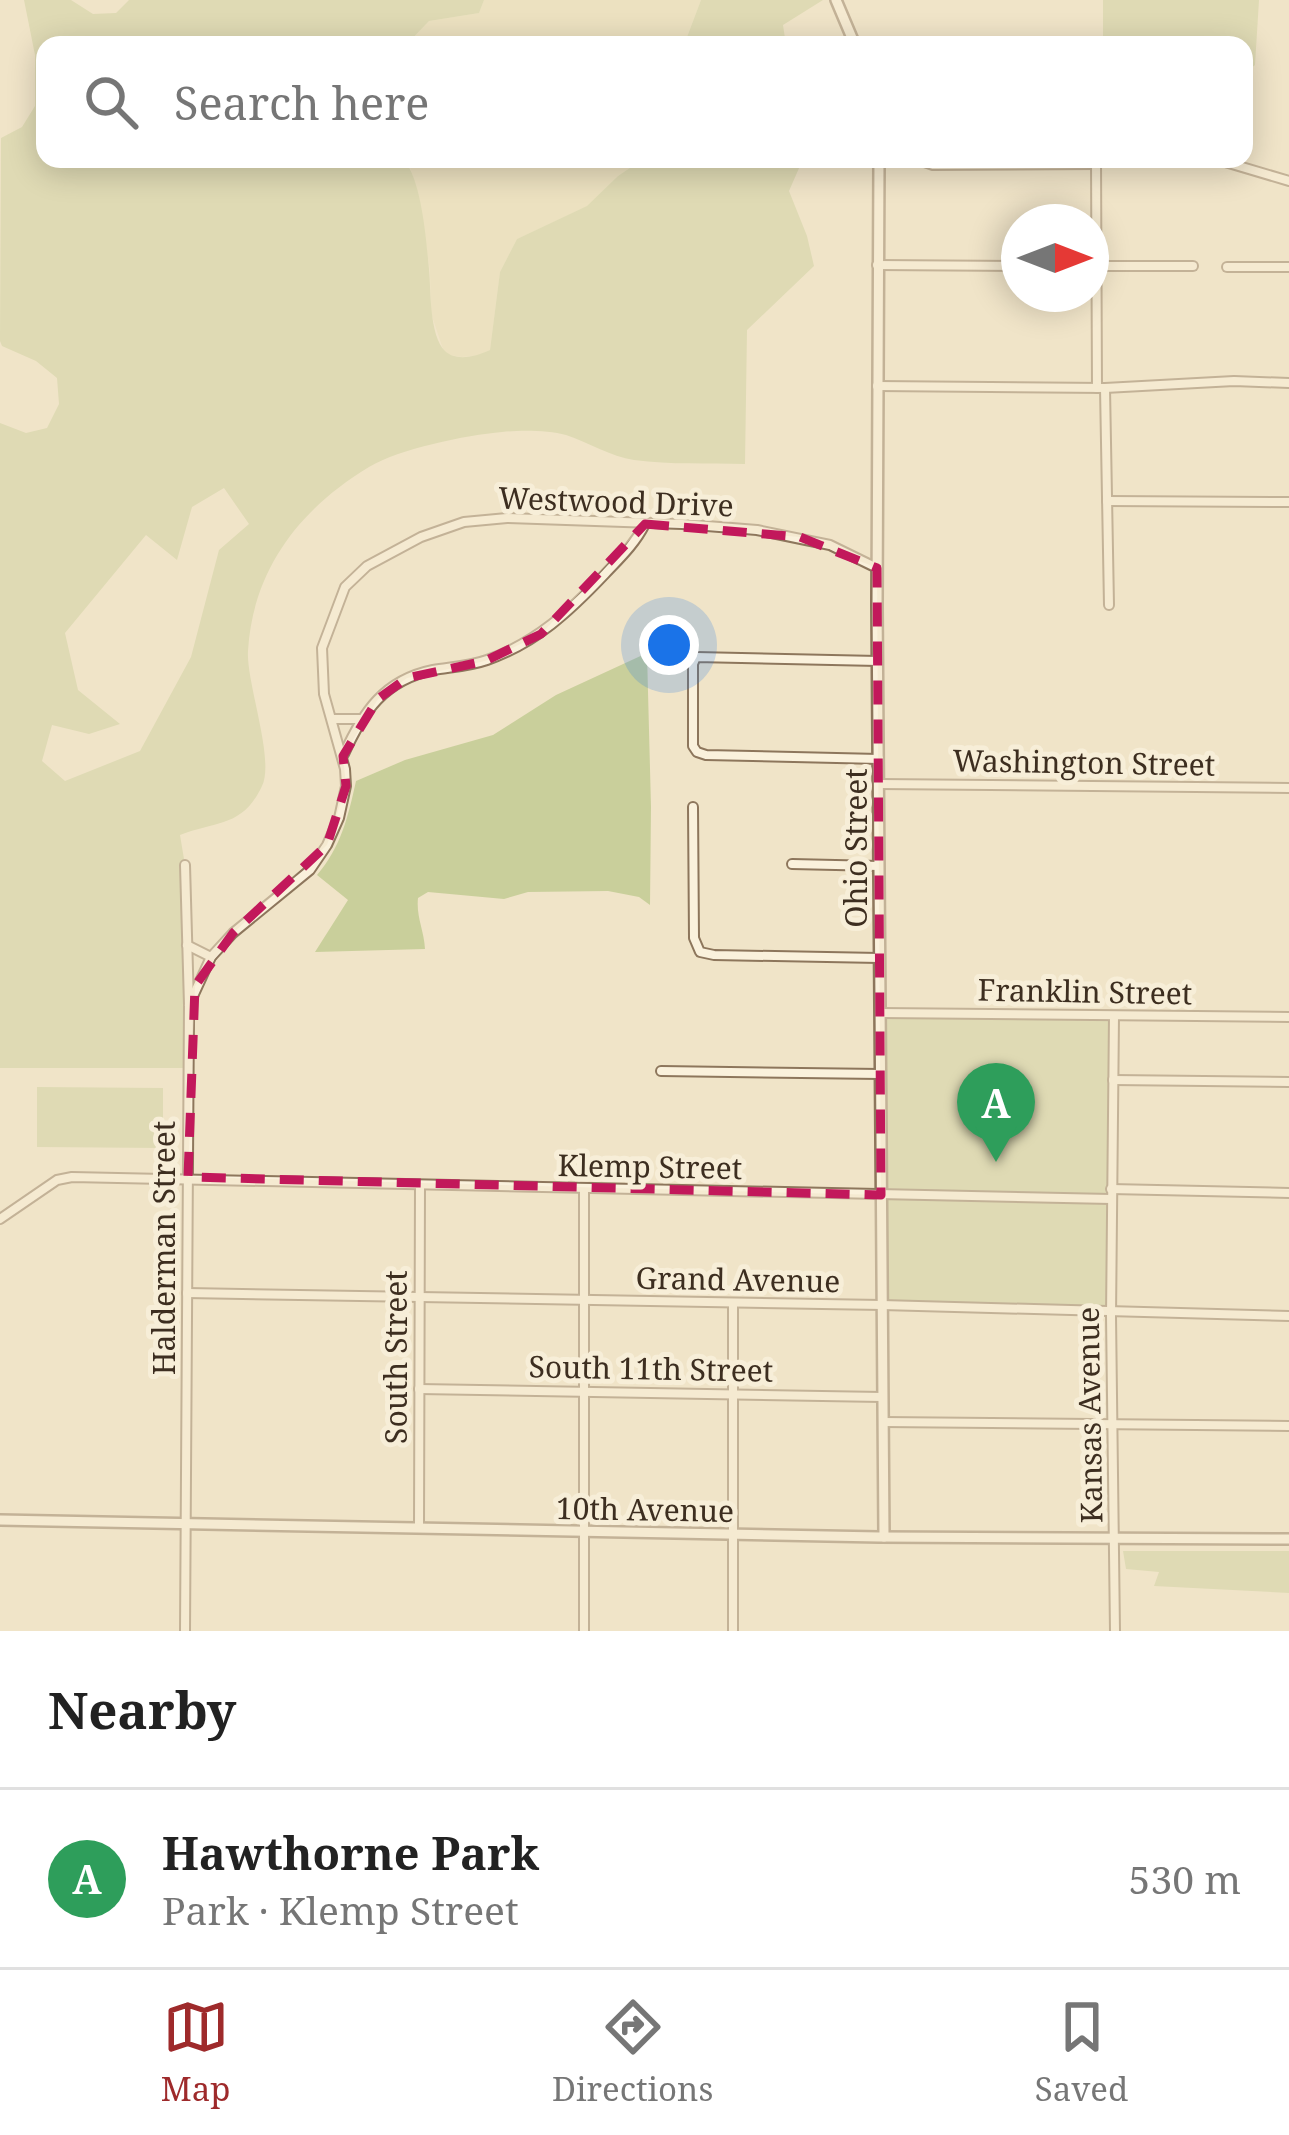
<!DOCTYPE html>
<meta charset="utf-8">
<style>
:root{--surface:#fff;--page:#f2f2f2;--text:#222;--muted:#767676;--line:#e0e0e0;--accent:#9e2a2b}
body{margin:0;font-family:"Noto Serif",serif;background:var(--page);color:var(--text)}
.compass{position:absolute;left:1001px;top:204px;width:108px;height:108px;border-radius:50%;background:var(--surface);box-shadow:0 6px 30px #0003;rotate:90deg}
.you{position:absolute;left:669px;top:645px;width:42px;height:42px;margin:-30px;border:9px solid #fff;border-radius:50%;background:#1a73e8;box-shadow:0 0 0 18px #1a73e833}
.badge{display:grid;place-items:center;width:78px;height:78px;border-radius:50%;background:var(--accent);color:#fff;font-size:39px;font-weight:700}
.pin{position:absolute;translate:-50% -99px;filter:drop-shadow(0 3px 6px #0008)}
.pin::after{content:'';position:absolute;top:63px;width:42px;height:36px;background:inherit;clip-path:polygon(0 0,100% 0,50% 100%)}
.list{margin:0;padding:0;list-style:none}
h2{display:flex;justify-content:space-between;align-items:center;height:156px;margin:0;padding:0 48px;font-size:51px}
h2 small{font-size:39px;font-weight:400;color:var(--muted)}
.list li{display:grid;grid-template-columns:78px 1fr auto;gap:36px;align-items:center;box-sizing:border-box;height:180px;padding:0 48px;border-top:3px solid var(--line)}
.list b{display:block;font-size:45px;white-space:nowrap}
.list p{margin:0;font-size:39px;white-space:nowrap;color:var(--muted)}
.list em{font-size:39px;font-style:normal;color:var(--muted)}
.icon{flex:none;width:66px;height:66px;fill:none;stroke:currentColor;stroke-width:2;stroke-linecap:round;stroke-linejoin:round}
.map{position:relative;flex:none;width:1289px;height:1631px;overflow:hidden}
.search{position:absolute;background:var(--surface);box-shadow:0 6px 30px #0003;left:36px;right:36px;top:36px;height:132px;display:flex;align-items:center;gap:30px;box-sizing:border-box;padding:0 42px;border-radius:24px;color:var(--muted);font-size:45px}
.sheet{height:336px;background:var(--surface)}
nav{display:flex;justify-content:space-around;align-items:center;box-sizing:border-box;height:168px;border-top:3px solid var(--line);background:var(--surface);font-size:33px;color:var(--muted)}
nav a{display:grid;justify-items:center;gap:6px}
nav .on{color:var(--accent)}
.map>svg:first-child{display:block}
.farmland{fill:#e6deb5}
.green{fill:#c9cf9b;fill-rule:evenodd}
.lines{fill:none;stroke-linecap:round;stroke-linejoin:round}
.minor-casing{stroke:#8d765c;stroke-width:12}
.tertiary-casing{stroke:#8d765c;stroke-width:14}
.minor{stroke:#faf1dc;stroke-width:8}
.tertiary{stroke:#faf1dc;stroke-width:9}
.marked{fill:none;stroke:#c2185b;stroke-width:9;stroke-dasharray:24 15;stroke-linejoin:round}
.labels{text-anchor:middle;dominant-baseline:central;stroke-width:10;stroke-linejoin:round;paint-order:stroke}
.street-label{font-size:30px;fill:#3d2e20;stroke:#f7eed8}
</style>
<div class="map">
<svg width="1289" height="1631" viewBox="0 0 1289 1631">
<rect width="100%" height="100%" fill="#f0e4c8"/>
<g class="farmland">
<path d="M484,0H701L684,45H406L429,21L479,13Z"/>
<path d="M404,159H643L618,176L588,206L517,239L500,272L490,350L480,355L462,357L449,355L443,349L431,313L430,271L419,199L410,167Z"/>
</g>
<g class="green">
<path d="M24,0H71L93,14L116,13L129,0H484L479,13L429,21L406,45H45V159H404C422,183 426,238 429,269C431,290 429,335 445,351C456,362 478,356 490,350L500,272L517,239L587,206L618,176L643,159H803L789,191L807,236L814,266L747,330L745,464C708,463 671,465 634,460C611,457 588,442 566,435C548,430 520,430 502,432C466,435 399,449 369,467C301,508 253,568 248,651C246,682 275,760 262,786C243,827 217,821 180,835L185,865L187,1068H0V423L26,433L47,428L59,404L57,378L36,361L2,346L0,341L1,138L22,127L35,106V55ZM224,488L249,524L219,550L191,657L140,751L65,781L42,761L52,725L89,734L120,724L78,690L65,633L146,535L177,560L192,507Z"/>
<path d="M701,0H823L783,25L786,45H684Z"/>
<path d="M1103,0H1259L1255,65L1244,74V45H1103Z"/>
<path d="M647,653L651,807L650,905L639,897L608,891L528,892L504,899L428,892L418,898C416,917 424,930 425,949L315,952L348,900L317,875C341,847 348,817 356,781L405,760L493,735L556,695Z"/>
<path d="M880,1013L1114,1016L1111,1310L882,1305Z"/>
<path d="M37,1087L163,1088V1148L37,1147Z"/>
<path d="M1123,1551H1289V1593L1154,1586L1159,1572L1126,1569Z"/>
</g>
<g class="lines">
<g class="minor-casing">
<g id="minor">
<path d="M1096,159L1097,388"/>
<path d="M1215,159L1289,181"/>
<path d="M919,160L933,165L1096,164"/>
<path d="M877,265L1019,266"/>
<path d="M1091,266H1193"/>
<path d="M1227,267H1289"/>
<path d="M877,386L1105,388L1234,381L1289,383"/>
<path d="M1105,388L1109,605"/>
<path d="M1107,501L1289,502"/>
<path d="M878,661L696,657L693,664V746L697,752L706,755L879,759"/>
<path d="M332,719H360"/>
<path d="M344,754C363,712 384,680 433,670C451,667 470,666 487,660C536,643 570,611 605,574C620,558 635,544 645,524"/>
<path d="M879,784L1289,788"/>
<path d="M693,807L694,938L700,952L714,955L879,958"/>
<path d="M792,864L879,866"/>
<path d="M185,865L189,1005L185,1631"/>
<path d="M187,945L211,957"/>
<path d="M189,1005L211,957L233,933L310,870L327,845L339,818L346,786L345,769L324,694L322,648L345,587L367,566L421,537L464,522L507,518L682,524L757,530L830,545L877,568"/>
<path d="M880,1013L1289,1017"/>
<path d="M1114,1016L1111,1316L1115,1631"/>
<path d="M661,1071L880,1074"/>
<path d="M1113,1080L1289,1082"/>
<path d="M1111,1189L1289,1193"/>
<path d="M0,1219L57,1180L72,1177L1111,1199"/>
<path d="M187,1293L882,1305L1289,1316"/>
<path d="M419,1389L882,1397"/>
<path d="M883,1422L1289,1426"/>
<path d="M419,1528L420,1185"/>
<path d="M584,1631V1189"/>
<path d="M733,1631V1303"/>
</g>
</g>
<g class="tertiary-casing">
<g id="tertiary">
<path d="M836,0L855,45"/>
<path d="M879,159L877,605L884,1537"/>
<path d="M0,1520L879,1537L1289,1539"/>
</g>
</g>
<use href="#minor" class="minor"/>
<use href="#tertiary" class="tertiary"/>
</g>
<path d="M0 0H1289V1631H0ZM645,524L800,537L877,568L881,1195L188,1177L195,986L233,933L327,845L346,786L343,756L378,699L407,678L485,661L541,634Z" fill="#f0e4c8" fill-opacity=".55" fill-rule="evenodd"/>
<path class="marked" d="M645,524L800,537L877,568L881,1195L188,1177L195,986L233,933L327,845L346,786L343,756L378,699L407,678L485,661L541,634Z"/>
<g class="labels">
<g class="street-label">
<text transform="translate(616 501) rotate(2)">Westwood Drive</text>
<text transform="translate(1084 762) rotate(1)">Washington Street</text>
<text transform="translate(855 848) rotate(-90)">Ohio Street</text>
<text transform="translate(1085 991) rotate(1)">Franklin Street</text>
<text transform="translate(650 1166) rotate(1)">Klemp Street</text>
<text transform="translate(163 1248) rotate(-90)">Halderman Street</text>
<text transform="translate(738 1279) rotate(1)">Grand Avenue</text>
<text transform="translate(395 1357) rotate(-90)">South Street</text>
<text transform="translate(651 1368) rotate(1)">South 11th Street</text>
<text transform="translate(1089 1415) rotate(-91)">Kansas Avenue</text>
<text transform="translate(645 1509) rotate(1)">10th Avenue</text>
</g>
</g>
</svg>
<svg class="compass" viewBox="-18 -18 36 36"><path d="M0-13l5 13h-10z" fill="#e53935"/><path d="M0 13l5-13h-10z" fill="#767676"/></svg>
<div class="you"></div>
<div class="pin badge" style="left:996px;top:1162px;background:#2e9e5b">A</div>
<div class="search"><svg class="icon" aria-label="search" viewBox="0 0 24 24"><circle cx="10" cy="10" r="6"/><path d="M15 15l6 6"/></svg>Search here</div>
</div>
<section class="sheet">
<h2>Nearby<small></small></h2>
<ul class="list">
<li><span class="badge" style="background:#2e9e5b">A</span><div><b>Hawthorne Park</b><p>Park · Klemp Street</p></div><em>530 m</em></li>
</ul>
</section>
<nav>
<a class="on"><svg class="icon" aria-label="map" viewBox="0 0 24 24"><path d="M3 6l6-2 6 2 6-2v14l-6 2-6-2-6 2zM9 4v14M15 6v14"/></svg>Map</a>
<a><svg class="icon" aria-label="directions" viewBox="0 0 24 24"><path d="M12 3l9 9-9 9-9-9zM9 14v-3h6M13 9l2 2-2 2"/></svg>Directions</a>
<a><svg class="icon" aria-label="saved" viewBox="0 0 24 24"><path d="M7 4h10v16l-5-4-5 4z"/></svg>Saved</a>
</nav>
